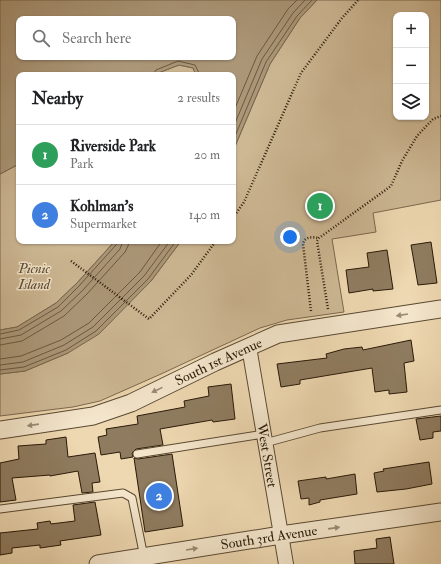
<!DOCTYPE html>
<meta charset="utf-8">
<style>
:root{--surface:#fff;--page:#f6f6f6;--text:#202124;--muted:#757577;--line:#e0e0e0;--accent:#db2777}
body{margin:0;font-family:"IM FELL Double Pica",serif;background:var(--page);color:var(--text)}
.controls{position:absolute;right:12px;top:12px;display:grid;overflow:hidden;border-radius:8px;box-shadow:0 1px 3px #0004}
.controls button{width:36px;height:36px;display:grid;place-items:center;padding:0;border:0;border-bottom:1px solid var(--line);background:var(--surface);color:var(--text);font:20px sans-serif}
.you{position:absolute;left:290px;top:237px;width:14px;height:14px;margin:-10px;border:3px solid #fff;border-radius:50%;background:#1a73e8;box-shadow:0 0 0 6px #1a73e833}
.badge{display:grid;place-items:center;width:26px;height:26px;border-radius:50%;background:var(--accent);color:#fff;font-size:13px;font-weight:700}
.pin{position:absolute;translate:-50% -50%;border:2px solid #fff;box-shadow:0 1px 4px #0006}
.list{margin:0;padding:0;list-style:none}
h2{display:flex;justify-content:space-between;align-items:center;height:52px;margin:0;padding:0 16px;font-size:17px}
h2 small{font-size:13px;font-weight:400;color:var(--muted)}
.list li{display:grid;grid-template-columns:26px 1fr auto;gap:12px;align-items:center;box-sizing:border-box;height:60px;padding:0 16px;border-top:1px solid var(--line)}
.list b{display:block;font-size:15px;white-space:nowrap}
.list p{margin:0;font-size:13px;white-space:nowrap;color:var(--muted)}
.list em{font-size:13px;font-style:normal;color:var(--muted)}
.icon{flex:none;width:22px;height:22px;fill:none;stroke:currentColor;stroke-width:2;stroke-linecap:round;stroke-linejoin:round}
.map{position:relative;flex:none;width:441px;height:564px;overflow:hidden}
.search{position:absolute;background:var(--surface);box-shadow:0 1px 3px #0004;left:16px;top:16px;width:220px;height:44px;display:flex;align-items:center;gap:10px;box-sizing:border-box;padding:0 14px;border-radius:8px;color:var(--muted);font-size:15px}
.panel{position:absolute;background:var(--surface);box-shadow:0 1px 3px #0004;left:16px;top:72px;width:220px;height:172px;border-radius:8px}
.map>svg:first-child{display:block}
.green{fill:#cdb894;stroke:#7b684e;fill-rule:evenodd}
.water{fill:#ab9778;stroke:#77654b;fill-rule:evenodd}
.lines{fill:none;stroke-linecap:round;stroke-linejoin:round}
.shore{stroke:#6a5840;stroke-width:1}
.building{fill:#8f7c60;stroke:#291908}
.service-casing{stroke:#5a4932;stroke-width:9}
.minor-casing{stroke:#5a4932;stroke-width:16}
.tertiary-casing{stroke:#5a4932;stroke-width:19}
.path{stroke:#291908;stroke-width:2.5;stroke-dasharray:1 2;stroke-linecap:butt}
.service{stroke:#f4e6cc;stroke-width:7}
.minor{stroke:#f4e6cc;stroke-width:14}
.tertiary{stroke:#f4e6cc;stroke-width:17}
.oneway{fill:#998a74}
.labels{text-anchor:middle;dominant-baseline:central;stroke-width:3;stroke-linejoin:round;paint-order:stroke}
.park-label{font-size:14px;font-style:italic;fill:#5a4932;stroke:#f4e6cc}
.street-label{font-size:14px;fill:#291908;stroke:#f4e6cc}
</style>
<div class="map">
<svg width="441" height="564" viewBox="0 0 441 564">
<rect width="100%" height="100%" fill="#eed8b1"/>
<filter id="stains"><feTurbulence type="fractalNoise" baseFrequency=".005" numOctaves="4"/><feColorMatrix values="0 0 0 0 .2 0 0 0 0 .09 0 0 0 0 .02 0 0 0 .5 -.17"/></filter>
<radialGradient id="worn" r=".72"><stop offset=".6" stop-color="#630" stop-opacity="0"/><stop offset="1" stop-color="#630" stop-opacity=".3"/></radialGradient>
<g class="green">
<path d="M317,0H441V200L373,213L376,232L332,239L344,312L287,320L260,328L161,374L100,401L73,407L0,416V374L25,371L68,353L151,281L181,241H233V151L270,64L300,18ZM396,15H426V117H396Z"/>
<path d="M179,65L193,68L196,75H153Z"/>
<path d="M19,164V241H115L77,283L56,303L17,327L0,330V174Z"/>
</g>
<g class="water">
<path d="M0,0H317L300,18L270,64L233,151V75H196L193,68L179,65L153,75H19V164L0,174ZM19,19H233V57H19Z"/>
<path d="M115,241H181L151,281L99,334L68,353L25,371L0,374V330L17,327L56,303L77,283Z"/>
</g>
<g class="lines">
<g class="shore">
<path d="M153,75L156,70L178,61L195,65L200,75"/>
<path d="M233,113L257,56L288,9L297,0"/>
<path d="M233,128L262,59L293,13L305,0"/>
<path d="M233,141L266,62L297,16L312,0"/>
<path d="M0,334L19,330L58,307L79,286L116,245L118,241"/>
<path d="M0,339L21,335L61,311L83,290L120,249L123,241"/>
<path d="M0,345L22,341L64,316L87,294L125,252L128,246L129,241"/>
<path d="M0,359L21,356L61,340L89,323L140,272L162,241"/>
<path d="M0,365L23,362L64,345L93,327L144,276L170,241"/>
<path d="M0,370L24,367L66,350L96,331L148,279L176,241"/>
</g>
</g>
<g class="building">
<path d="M431,242L437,283L418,285L411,245Z"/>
<path d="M387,250L393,289L373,291V289L349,293L346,270L369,267L367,253Z"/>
<path d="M411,340L414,361L404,363L407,392L389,394V390L375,392L372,368L300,380V384L281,387L277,364L327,358L326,354L344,349L362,347L363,350Z"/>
<path d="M231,384L235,419L213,422L212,420L160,429L163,445L136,449L132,453L133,457L121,459L120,452L101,455L98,437L107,435L106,429L138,424L137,416L185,407L184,401L209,396L208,387Z"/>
<path d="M441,416V431L433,432V438L420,440L416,419Z"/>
<path d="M66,437L68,457L95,453L100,482L92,483L93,492L82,493L78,471L50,476V475L12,478L16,500L0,502V463L19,459L18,446L46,444V440Z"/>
<path d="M172,454L183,526L145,532L134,458L138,459Z"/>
<path d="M429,462L432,484L406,489L377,492L374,473L384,471L383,469Z"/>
<path d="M355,474L357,494L320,500V502L309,505V498L301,499L298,481L326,477V479Z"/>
<path d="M95,502L101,535L60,541L61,545L40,548V545L12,548V553L0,555V533L38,529L37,523L50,521L51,524L75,521L73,505Z"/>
<path d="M390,537L394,564H355L354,551L377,548L376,539Z"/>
</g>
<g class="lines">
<g class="service-casing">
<g id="service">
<path d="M265,443L320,428L441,410"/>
<path d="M137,454L264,434"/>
<path d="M0,509L123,493L132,498L144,557"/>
</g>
</g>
<g class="minor-casing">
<g id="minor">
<path id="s1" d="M249,347L286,564"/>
</g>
</g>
<g class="tertiary-casing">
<g id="tertiary">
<path id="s2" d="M0,430L93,416L131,403L215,362L278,334L441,309"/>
<path id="s3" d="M98,564L281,535L441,512"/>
</g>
</g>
<g class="path">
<path d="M233,218L244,202L301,73L342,18L358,0"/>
<path d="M71,261L149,319L191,275L216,241"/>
<path d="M328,309L317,241L319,238L391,186L402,161L417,136L433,119L441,116"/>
<path d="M311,311L303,244C305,236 312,237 319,238"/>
</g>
<use href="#service" class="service"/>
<use href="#minor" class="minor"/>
<use href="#tertiary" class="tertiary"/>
</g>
<defs><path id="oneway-solid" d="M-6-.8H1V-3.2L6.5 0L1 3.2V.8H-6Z"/></defs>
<g class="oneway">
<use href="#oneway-solid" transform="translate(402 315) rotate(171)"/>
<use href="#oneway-solid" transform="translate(157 390) rotate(154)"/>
<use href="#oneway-solid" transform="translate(33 425) rotate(172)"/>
<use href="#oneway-solid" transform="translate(334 528) rotate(-8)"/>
<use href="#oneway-solid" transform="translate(192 549) rotate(-9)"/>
</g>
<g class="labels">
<g class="park-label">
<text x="34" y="268">Picnic<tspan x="34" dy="16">Island</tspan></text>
</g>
<g class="street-label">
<text stroke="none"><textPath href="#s2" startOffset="231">South 1st Avenue</textPath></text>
<text stroke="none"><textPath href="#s1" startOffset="110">West Street</textPath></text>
<text stroke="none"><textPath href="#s3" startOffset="173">South 3rd Avenue</textPath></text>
</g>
</g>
<rect width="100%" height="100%" filter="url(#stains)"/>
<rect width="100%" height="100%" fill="url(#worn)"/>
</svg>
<div class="controls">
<button>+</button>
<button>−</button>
<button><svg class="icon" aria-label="layers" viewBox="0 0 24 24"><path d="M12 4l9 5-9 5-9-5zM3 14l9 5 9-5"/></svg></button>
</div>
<div class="you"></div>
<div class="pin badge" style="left:320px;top:206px;background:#2e9e5b">1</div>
<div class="pin badge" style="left:159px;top:496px;background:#3f7fe0">2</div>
<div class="search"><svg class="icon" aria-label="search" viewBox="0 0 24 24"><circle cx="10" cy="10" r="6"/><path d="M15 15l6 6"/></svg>Search here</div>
<section class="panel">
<h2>Nearby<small>2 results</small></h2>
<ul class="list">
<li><span class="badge" style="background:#2e9e5b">1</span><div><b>Riverside Park</b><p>Park</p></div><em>20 m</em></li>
<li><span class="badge" style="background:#3f7fe0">2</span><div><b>Kohlman's</b><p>Supermarket</p></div><em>140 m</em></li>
</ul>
</section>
</div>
